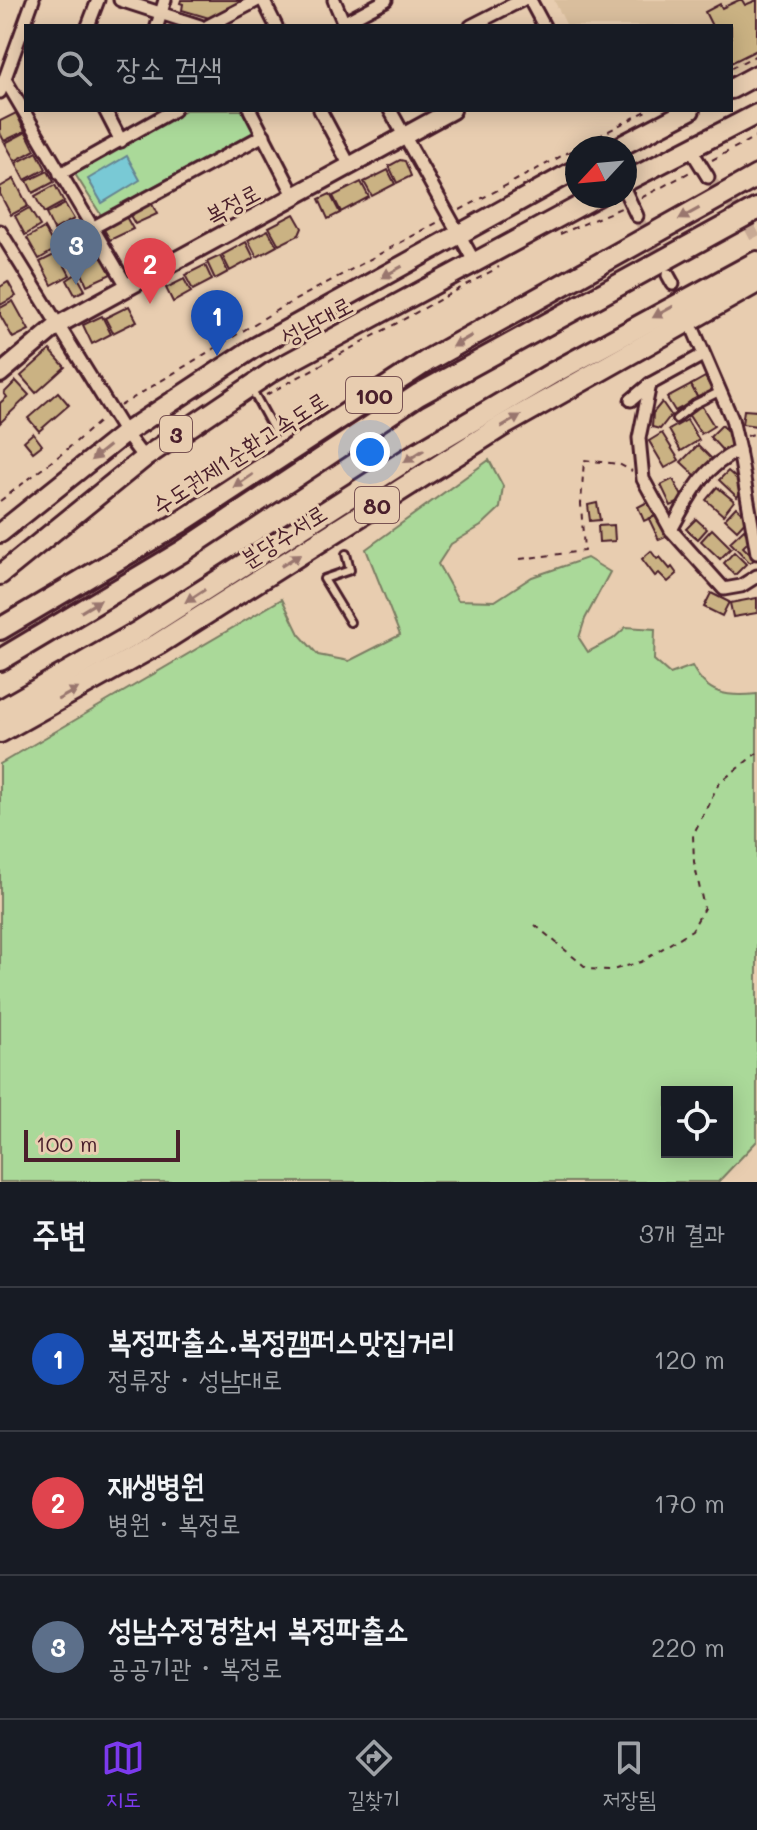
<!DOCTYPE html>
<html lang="ko">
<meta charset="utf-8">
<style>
:root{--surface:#171b24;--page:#20242c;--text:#f1f3f6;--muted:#9ea1a6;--line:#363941;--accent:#7c3aed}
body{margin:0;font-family:Mali,"Poor Story",sans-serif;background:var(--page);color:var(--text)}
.controls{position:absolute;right:24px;bottom:24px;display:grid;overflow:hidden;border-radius:0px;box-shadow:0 4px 20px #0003}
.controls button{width:72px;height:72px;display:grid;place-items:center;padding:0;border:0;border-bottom:2px solid var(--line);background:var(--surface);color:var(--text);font:40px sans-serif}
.compass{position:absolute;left:565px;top:136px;width:72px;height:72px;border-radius:50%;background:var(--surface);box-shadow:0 4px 20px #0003;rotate:244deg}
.scale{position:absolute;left:24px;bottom:20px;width:156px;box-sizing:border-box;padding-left:8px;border:4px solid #4a1f2b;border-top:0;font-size:22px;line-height:28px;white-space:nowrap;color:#4a1f2b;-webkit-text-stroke:6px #e8cdb0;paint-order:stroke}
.you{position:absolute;left:370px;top:452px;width:28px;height:28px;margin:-20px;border:6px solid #fff;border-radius:50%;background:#1a73e8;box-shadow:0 0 0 12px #1a73e833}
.badge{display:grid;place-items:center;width:52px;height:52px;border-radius:50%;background:var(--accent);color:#fff;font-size:26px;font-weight:700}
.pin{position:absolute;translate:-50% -66px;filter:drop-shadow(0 2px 4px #0008)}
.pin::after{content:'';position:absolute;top:42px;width:28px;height:24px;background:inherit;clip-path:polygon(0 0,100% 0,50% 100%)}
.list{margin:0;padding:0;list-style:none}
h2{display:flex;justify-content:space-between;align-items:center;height:104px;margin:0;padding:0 32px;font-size:34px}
h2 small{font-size:26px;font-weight:400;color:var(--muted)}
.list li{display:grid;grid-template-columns:52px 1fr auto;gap:24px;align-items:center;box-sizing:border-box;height:144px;padding:0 32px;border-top:2px solid var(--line)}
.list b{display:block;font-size:30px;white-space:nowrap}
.list p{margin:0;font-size:26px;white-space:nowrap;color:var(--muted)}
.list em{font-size:26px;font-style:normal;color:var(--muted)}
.icon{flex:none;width:44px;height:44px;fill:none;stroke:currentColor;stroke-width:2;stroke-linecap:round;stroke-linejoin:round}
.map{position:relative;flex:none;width:757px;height:1182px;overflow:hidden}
.search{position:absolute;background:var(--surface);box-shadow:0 4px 20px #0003;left:24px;right:24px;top:24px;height:88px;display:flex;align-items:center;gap:20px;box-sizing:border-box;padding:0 28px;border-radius:0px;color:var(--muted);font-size:30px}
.sheet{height:536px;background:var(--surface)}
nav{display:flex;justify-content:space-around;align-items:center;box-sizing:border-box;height:112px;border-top:2px solid var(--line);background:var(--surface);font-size:22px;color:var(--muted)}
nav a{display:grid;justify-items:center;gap:4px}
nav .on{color:var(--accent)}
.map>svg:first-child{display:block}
.built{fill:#d9be9d}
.green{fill:#aad999;stroke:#7a7c62;stroke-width:2;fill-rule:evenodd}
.water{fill:#79c9d5;stroke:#668591;stroke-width:2}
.building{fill:#cab283;stroke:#4a1f2b;stroke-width:2}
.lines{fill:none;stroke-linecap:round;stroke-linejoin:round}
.street-tunnel{stroke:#c8aa95;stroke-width:11;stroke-dasharray:11 5.5;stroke-linecap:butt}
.lane-casing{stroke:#4a1f2b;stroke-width:12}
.street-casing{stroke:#4a1f2b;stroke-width:17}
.secondary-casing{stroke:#4a1f2b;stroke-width:22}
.primary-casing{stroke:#4a1f2b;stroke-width:24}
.highway-casing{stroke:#4a1f2b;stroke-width:26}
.path{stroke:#4a1f2b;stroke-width:2;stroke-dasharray:6 6;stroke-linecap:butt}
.lane{stroke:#e8cdb0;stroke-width:6}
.street{stroke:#e8cdb0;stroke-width:11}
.secondary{stroke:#e8cdb0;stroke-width:16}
.primary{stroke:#e8cdb0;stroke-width:18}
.highway{stroke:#e8cdb0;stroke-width:20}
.oneway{fill:#99766e}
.labels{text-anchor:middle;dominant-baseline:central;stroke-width:6;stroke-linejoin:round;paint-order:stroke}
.shield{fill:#e8cdb0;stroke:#795353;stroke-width:2}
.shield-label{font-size:22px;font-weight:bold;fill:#4a1f2b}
.street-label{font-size:24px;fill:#4a1f2b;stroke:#e8cdb0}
</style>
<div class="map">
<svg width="757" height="1182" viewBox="0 0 757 1182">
<rect width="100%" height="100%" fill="#e8cdb0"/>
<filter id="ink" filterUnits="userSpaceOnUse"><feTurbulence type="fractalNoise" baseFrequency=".0125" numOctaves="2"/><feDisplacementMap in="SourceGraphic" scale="16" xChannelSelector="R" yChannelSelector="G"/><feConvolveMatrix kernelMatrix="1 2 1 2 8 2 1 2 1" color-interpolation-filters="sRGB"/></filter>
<g filter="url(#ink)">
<path class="built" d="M554,0H757V61L731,74V26H567Z"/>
<g class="green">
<path d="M186,110H245L256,131L101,215L75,174Z"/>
<path d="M489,460L503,486L500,508L481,526L451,544L438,564L458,600L495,601L532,577L587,558L610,572L585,619L579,638L588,652L613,639L626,627L655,629L654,660L670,674L692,666C707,695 727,697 757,694V1141L718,1182H0V764L282,599L299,634L318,655L349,661L400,635L366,549ZM667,1092H727V1152H667Z"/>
</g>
<path class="water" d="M127,156L140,180L102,203L88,179Z"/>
<g class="building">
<path d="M181,0H244L209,18L182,10L183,4L180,3Z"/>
<path d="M739,0H742L745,5L757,0V50L731,63V26H712L705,12L720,4L722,8Z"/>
<path d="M16,113L25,131L4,141L0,133V121Z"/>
<path d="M26,132L35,150L15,161L5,143Z"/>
<path d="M37,152L46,169L25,180L16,163Z"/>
<path d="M400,160L405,161L411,176L397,183L389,166Z"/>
<path d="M388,170L395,184L372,196L364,182Z"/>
<path d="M48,171L54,182L33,193L27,181Z"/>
<path d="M14,179L28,206L11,215L0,194V187Z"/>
<path d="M361,182L369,197L341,212L333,196Z"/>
<path d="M55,185L64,202L44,213L35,196Z"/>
<path d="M330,194L340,213L328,219L319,199Z"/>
<path d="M150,200L157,214L135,224L128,212Z"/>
<path d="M65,204L74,219L54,230L46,214Z"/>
<path d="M29,208L40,226L25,235L15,216Z"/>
<path d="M294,214L302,228L299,235L279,245L269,227Z"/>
<path d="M125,215L133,229L110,240L102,226Z"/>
<path d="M78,222L87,241L67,251L57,232Z"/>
<path d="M44,228L56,249L39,259L27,238Z"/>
<path d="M268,230L277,246L257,257L248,240Z"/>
<path d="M246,242L254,258L230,271L222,255Z"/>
<path d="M89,243L95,255L75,265L69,253Z"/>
<path d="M58,253L70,275L52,285L40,262Z"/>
<path d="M102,256L111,274L87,285L79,267Z"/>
<path d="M220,256L228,272L215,279L207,262Z"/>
<path d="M205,265L212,280L193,290L185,275Z"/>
<path d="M76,274L85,290L75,295L67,280Z"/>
<path d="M184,279L191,292L173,302L166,288Z"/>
<path d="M8,282L16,296L0,305V287Z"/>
<path d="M13,301L29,330L13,338L0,315V308Z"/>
<path d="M129,306L137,321L113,333L105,318Z"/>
<path d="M102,316L111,334L92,344L83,325Z"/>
<path d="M50,350L65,367L36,393L21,376Z"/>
<path d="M705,377L713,391L698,399L691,385Z"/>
<path d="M16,381L29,395L0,423V403L7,397L4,393Z"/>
<path d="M691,385L698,399L675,411L667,398Z"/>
<path d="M58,392L69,405L39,431L28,418Z"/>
<path d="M662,402L671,415L660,429L652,427L653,413Z"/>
<path d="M701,405L714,426L701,434L688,414Z"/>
<path d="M744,410L757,411V426L742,424Z"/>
<path d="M687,420L699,440L681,451L669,430Z"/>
<path d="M722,425L732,437L731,445L724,452L710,437Z"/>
<path d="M33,433L42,445L33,452L24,441Z"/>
<path d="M662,433L679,460L665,468L649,441Z"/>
<path d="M698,445L712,459L696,476L681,462Z"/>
<path d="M728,471L746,487L737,497L719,480Z"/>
<path d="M673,479L684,500L671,506L661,485Z"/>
<path d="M717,487L734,501L723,515L706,500Z"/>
<path d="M653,499L659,514L644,521L638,507Z"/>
<path d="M597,503L600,520L590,521L588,505Z"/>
<path d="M736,507L748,518L737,530L725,519Z"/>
<path d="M658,515L668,536L659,540L649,519Z"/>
<path d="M696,519L707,529L698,539L686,529Z"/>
<path d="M614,525L615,541L599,542L598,526Z"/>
<path d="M712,529L731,548L720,559L701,541Z"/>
<path d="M744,529L752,538L743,547L755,559L750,563L730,542Z"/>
<path d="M651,551L657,559L660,557L670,569L672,567L677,574L668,582L659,573L655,576L642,559Z"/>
<path d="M734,552L746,564L735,575L724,563Z"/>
<path d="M711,593L729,602L722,616L704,607Z"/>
<path d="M757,598V613L733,617L730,603Z"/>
</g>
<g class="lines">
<g class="street-tunnel">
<path d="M708,177L748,224L757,241"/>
<path d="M637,216L663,265"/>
</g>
<g class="lane-casing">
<g id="lane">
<path d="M252,390L275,432"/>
<path d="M676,419L695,404L719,392"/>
<path d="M346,554L350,570L324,579L350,622"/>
</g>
</g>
<g class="street-casing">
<g id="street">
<path d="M120,0L200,26"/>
<path d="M263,0L276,26"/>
<path d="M334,0L345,26"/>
<path d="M530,0L544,26"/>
<path d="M343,23L386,0"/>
<path d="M88,26L98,0"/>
<path d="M157,26L165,0"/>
<path d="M208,26L258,0"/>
<path d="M471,26L522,0"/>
<path d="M6,81L127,286"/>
<path d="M0,92L33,0"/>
<path d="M105,110L121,141"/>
<path d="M250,110L295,197"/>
<path d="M320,110L350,166"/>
<path d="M390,110L475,263"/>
<path d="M690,148L708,177"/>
<path d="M60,174L174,110"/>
<path d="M625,191L637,216"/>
<path d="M92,228L264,135"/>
<path d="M0,231L125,433L144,458"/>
<path d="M668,275L673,284"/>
<path d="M650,384L639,438L643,479L671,530C691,494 700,470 739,450L732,419L694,331"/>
<path d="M631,400L650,384L703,355"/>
<path d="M739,450L757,553"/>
<path d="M671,530L724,589L741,586L757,576"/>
</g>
</g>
<g class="secondary-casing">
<path id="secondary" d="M0,374L58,325L452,110"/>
</g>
<g class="primary-casing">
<g id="primary">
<path d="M731,89L757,75"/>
<path d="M617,148L690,110"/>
<path d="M625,182L757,114"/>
<path d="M0,533L125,433L252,349L577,169"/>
<path d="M0,575L144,458L273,371L598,196"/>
</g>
</g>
<g class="highway-casing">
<g id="highway">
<path d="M0,629L181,522L430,359L757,176"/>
<path d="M0,660L183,551L418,395L757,209"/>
<path d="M0,711L140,631L419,452L553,373L757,262"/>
<path d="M0,732L158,644L500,427L757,282"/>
</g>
</g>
<g class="path">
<path d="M753,0L754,1"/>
<path d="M731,68L757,55"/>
<path d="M712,160L757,136"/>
<path d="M641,198L692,171"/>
<path d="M460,210L648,110"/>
<path d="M560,234L621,208"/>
<path d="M266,395L499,267"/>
<path d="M120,406L277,310L440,221"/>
<path d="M747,436L757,433"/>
<path d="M0,501L64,452L102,419"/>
<path d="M520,559L584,551L581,504L584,460L619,464L632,471"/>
<path d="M535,925L588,969L612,970L641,962L692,930L704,908L694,862L693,835L719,783L757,753"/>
</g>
<use href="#lane" class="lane"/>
<use href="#street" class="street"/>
<use href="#secondary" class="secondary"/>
<use href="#primary" class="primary"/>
<use href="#highway" class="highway"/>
</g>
<defs><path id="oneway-solid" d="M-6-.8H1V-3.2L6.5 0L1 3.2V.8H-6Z" transform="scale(2)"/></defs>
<g class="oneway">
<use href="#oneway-solid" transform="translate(689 214) rotate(151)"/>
<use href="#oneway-solid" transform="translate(392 272) rotate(151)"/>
<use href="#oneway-solid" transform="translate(663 312) rotate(151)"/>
<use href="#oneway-solid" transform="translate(462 341) rotate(150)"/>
<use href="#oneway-solid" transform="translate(511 421) rotate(-30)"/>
<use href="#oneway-solid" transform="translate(100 453) rotate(141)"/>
<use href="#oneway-solid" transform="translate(414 456) rotate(148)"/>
<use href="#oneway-solid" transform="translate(243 481) rotate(146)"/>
<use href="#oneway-solid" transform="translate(291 560) rotate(-32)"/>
<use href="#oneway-solid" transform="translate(195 596) rotate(147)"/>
<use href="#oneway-solid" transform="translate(91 606) rotate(-31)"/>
<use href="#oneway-solid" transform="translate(68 694) rotate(-29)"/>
</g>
</g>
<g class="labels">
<g class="shield">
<rect x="346" y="377" width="56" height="36" rx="6"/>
<rect x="160" y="416" width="32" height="36" rx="6"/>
<rect x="355" y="487" width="44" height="36" rx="6"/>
</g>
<g class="shield-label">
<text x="374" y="395">100</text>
<text x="176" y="434">3</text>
<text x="377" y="505">80</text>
</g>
<g class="street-label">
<text transform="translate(232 203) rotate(-28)">복정로</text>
<text transform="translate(316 320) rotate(-28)">성남대로</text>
<text transform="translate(239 452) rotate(-33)">수도권제1순환고속도로</text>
<text transform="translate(283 535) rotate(-32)">분당수서로</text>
</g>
</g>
</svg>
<div class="controls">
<button><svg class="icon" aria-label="locate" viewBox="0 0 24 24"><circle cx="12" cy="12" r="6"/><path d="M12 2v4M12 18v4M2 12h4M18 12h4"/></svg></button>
</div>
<svg class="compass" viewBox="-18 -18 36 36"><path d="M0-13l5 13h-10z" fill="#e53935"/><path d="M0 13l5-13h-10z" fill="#9ea1a6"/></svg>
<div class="scale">100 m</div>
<div class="you"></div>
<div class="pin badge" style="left:217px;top:356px;background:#1a4fb4">1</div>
<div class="pin badge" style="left:150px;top:304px;background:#e0444e">2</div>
<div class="pin badge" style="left:76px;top:285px;background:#5c6f8a">3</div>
<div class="search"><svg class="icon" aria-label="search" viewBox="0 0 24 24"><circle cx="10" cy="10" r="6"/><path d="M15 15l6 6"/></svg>장소 검색</div>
</div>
<section class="sheet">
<h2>주변<small>3개 결과</small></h2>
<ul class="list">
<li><span class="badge" style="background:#1a4fb4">1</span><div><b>복정파출소.복정캠퍼스맛집거리</b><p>정류장 · 성남대로</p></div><em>120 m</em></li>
<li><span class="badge" style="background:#e0444e">2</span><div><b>재생병원</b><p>병원 · 복정로</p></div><em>170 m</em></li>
<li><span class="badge" style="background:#5c6f8a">3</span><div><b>성남수정경찰서 복정파출소</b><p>공공기관 · 복정로</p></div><em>220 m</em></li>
</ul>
</section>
<nav>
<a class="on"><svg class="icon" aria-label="map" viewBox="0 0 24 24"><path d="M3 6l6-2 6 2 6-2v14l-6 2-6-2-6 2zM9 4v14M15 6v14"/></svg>지도</a>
<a><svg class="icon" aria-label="directions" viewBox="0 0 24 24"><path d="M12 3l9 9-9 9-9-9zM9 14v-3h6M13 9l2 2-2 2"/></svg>길찾기</a>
<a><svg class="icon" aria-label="saved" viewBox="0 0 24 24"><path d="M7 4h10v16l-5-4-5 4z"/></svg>저장됨</a>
</nav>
